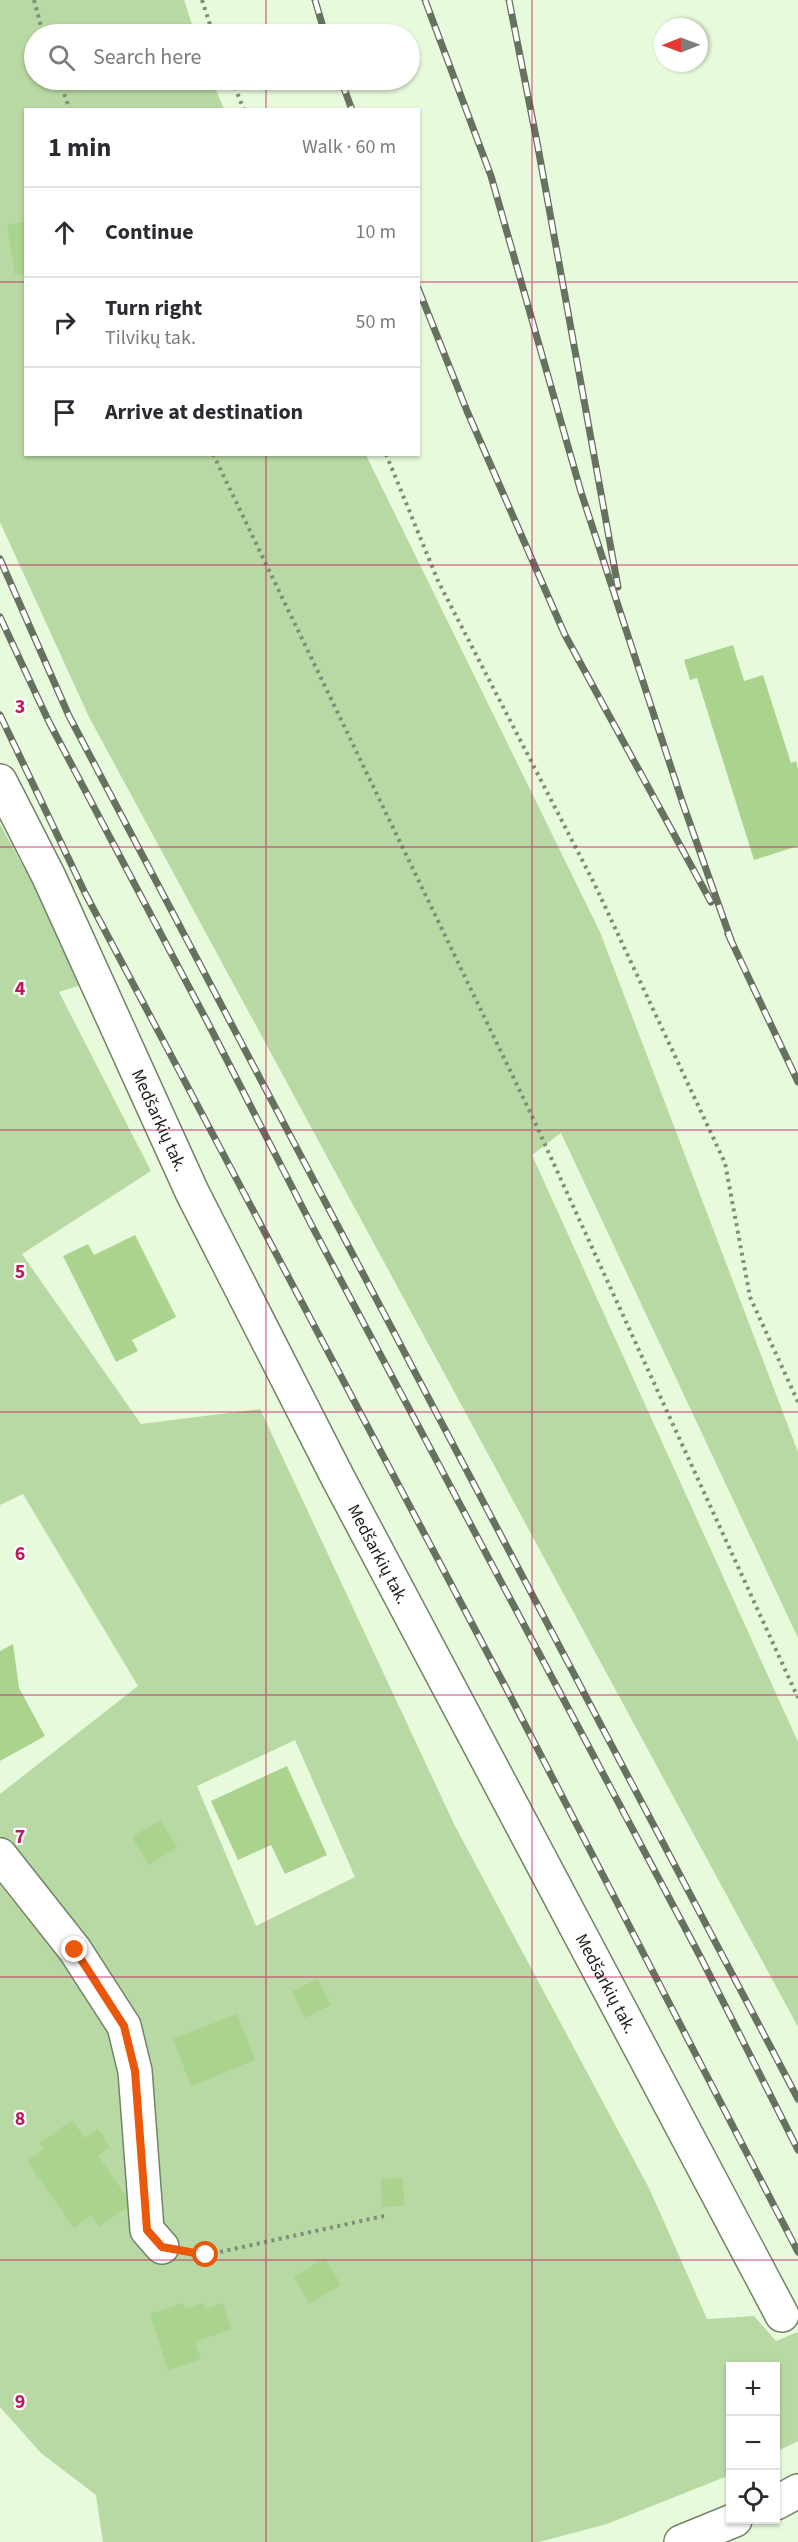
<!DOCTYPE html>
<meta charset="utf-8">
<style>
:root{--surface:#fff;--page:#f2f2f3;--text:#2b2b33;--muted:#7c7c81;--line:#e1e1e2}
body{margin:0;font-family:"Source Sans 3",sans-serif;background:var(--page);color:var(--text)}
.controls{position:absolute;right:18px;bottom:18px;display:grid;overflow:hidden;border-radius:0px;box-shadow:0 2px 4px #0004}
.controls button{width:54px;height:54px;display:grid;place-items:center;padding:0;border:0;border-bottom:2px solid var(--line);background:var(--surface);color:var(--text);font:30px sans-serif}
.compass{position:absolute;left:654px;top:18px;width:54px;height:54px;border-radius:50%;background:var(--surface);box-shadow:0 2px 4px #0004;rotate:269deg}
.stop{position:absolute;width:18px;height:18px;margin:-14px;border:4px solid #ea580c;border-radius:50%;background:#fff}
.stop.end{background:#ea580c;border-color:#fff;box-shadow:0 2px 6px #0008}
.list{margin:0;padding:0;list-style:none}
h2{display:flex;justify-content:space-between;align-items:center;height:78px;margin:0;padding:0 24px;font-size:26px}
h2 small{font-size:20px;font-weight:400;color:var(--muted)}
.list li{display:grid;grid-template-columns:39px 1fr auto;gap:18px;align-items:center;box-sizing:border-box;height:90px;padding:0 24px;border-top:2px solid var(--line)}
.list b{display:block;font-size:22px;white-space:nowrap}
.list p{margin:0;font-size:20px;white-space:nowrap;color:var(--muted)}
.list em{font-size:20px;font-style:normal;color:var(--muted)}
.icon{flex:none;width:33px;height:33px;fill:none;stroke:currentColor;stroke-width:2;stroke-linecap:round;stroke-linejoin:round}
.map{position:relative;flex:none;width:798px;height:2542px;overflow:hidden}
.search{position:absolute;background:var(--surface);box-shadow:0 2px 4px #0004;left:24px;top:24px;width:396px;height:66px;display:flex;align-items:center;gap:15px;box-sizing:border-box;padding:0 21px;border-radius:33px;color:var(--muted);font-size:22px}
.panel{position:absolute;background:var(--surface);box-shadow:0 2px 4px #0004;left:24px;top:108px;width:396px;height:348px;border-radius:0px}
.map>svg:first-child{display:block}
.green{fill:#b8d9a3;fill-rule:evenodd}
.building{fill:#aad48e}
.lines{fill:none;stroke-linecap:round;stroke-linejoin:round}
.minor-casing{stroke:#728367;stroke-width:36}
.primary-casing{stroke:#728367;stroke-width:36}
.path{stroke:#808d78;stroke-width:4;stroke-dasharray:3 4.5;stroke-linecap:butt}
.minor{stroke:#fff;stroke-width:33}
.primary{stroke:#fff;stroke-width:33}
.rail-casing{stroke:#66715f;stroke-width:7}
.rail{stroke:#fff;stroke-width:4.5;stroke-dasharray:14;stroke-linecap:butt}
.route{stroke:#ea580c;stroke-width:8}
.grid{fill:none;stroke:#c2185b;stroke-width:1.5;stroke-opacity:0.55}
.labels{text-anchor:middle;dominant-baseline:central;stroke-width:4.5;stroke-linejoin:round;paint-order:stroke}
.street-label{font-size:18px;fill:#1a2116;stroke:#fff}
.grid-label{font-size:20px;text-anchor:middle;font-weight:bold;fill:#c2185b;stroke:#fff;stroke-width:4.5;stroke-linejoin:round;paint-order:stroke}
</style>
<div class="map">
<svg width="798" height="2542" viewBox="0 0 798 2542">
<rect width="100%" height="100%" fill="#e7fadb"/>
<g class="green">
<path d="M0,0H184L195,34H34V80H212L224,109L26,110V454L366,455L600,932L798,1452V1638L561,1133L532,1155L798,1742V2027L89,717L0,522Z"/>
<path d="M0,824L87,983L59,992L151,1171L22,1254L141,1424L260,1409L455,1826L649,2188L707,2319L754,2316L776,2341L798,2332V2441L776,2452V2366H730V2475L607,2524L539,2542H103L96,2495L41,2453L0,2407V1794L138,1686L23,1494L0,1505ZM295,1740L355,1877L256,1926L197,1786Z"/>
</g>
<g class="building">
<path d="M26,222V273L15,275L7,225Z"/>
<path d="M733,645L744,681L763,675L791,763L796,761L798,769V846L754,860L697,678L690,680L684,660Z"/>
<path d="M135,1235L176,1317L132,1340L138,1351L116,1362L63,1256L88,1244L94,1255Z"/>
<path d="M13,1644L19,1688L45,1736L0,1761V1651Z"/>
<path d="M287,1766L327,1855L285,1874L271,1845L238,1860L211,1801Z"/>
<path d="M160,1820L177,1847L149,1865L132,1837Z"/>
<path d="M318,1979L331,2005L305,2018L292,1991Z"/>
<path d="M237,2014L255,2060L191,2086L173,2039Z"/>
<path d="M72,2120L85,2138L98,2129L110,2147L98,2156L132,2204L99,2227L91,2215L74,2228L27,2161L44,2149L40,2143Z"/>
<path d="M403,2178L404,2206L382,2207L381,2179Z"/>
<path d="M325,2258L341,2285L309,2304L294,2277Z"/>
<path d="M183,2303L185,2309L203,2303L205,2309L223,2303L231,2329L195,2342L201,2359L168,2370L150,2314Z"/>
</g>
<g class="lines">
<g class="minor-casing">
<g id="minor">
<path id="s1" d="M0,781L49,877L192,1192L338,1478L782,2315"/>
<path d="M0,1855L75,1950L124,2026L135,2071L147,2230L162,2247"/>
</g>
</g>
<g class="primary-casing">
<g id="primary">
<path d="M776,2503L798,2491"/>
<path d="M681,2542L735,2520"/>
</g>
</g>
<g class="path">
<path d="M34,0L43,34"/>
<path d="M202,0L213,34"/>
<path d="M59,80L70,110"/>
<path d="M232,80L244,110"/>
<path d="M213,454L531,1114L798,1698"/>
<path d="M386,454L438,581L594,883L725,1163L750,1297L798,1402"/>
<path d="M198,2254L206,2255L384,2216"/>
</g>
<use href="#minor" class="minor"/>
<use href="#primary" class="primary"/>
<g class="rail-casing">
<g id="rail">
<path d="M315,0L325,34"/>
<path d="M425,0L491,176L581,492L682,801L731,940"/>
<path d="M509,0L537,142L618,587"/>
<path d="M341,80L352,110"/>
<path d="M418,288L467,411L565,635L711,902"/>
<path d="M0,559L69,716L798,2099"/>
<path d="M0,617L49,722L209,1025L312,1226L701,1958L798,2150"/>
<path d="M0,715L85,893L505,1686L798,2252"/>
<path d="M728,934L798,1082"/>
</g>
</g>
<use href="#rail" class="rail"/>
</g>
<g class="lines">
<path class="route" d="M75,1950L124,2026L135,2071L147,2230L162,2247L206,2255"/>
</g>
<path class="grid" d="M266,0V34M532,0V2542M266,80V110M0,282H26M418,282H798M266,454V2542M0,565H798M0,847H798M0,1130H798M0,1412H798M0,1695H798M0,1977H798M0,2260H798"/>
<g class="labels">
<g class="street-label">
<text stroke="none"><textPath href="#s1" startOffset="375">Medšarkių tak.</textPath></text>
<text stroke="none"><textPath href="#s1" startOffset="861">Medšarkių tak.</textPath></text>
<text stroke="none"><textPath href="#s1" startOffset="1347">Medšarkių tak.</textPath></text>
</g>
</g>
<g class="grid-label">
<text x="20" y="713">3</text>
<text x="20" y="995">4</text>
<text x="20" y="1278">5</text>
<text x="20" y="1560">6</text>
<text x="20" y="1843">7</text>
<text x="20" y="2125">8</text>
<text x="20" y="2408">9</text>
</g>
</svg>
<div class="controls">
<button>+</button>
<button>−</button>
<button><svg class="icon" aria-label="locate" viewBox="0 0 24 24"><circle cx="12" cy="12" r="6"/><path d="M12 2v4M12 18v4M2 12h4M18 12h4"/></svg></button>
</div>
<svg class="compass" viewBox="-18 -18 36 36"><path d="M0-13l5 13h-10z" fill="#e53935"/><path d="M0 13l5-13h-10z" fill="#7c7c81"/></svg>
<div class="stop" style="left:206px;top:2255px"></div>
<div class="stop end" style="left:75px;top:1950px"></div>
<div class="search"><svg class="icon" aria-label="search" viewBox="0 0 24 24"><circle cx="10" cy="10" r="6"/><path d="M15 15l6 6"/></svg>Search here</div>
<section class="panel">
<h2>1 min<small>Walk · 60 m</small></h2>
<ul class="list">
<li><svg class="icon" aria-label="ahead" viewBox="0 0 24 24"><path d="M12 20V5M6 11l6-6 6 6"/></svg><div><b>Continue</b></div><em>10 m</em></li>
<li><svg class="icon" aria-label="right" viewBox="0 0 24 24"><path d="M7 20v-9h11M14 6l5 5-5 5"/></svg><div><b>Turn right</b><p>Tilvikų tak.</p></div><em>50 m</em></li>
<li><svg class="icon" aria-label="arrive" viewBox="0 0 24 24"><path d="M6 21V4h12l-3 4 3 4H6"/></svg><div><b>Arrive at destination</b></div></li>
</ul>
</section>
</div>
